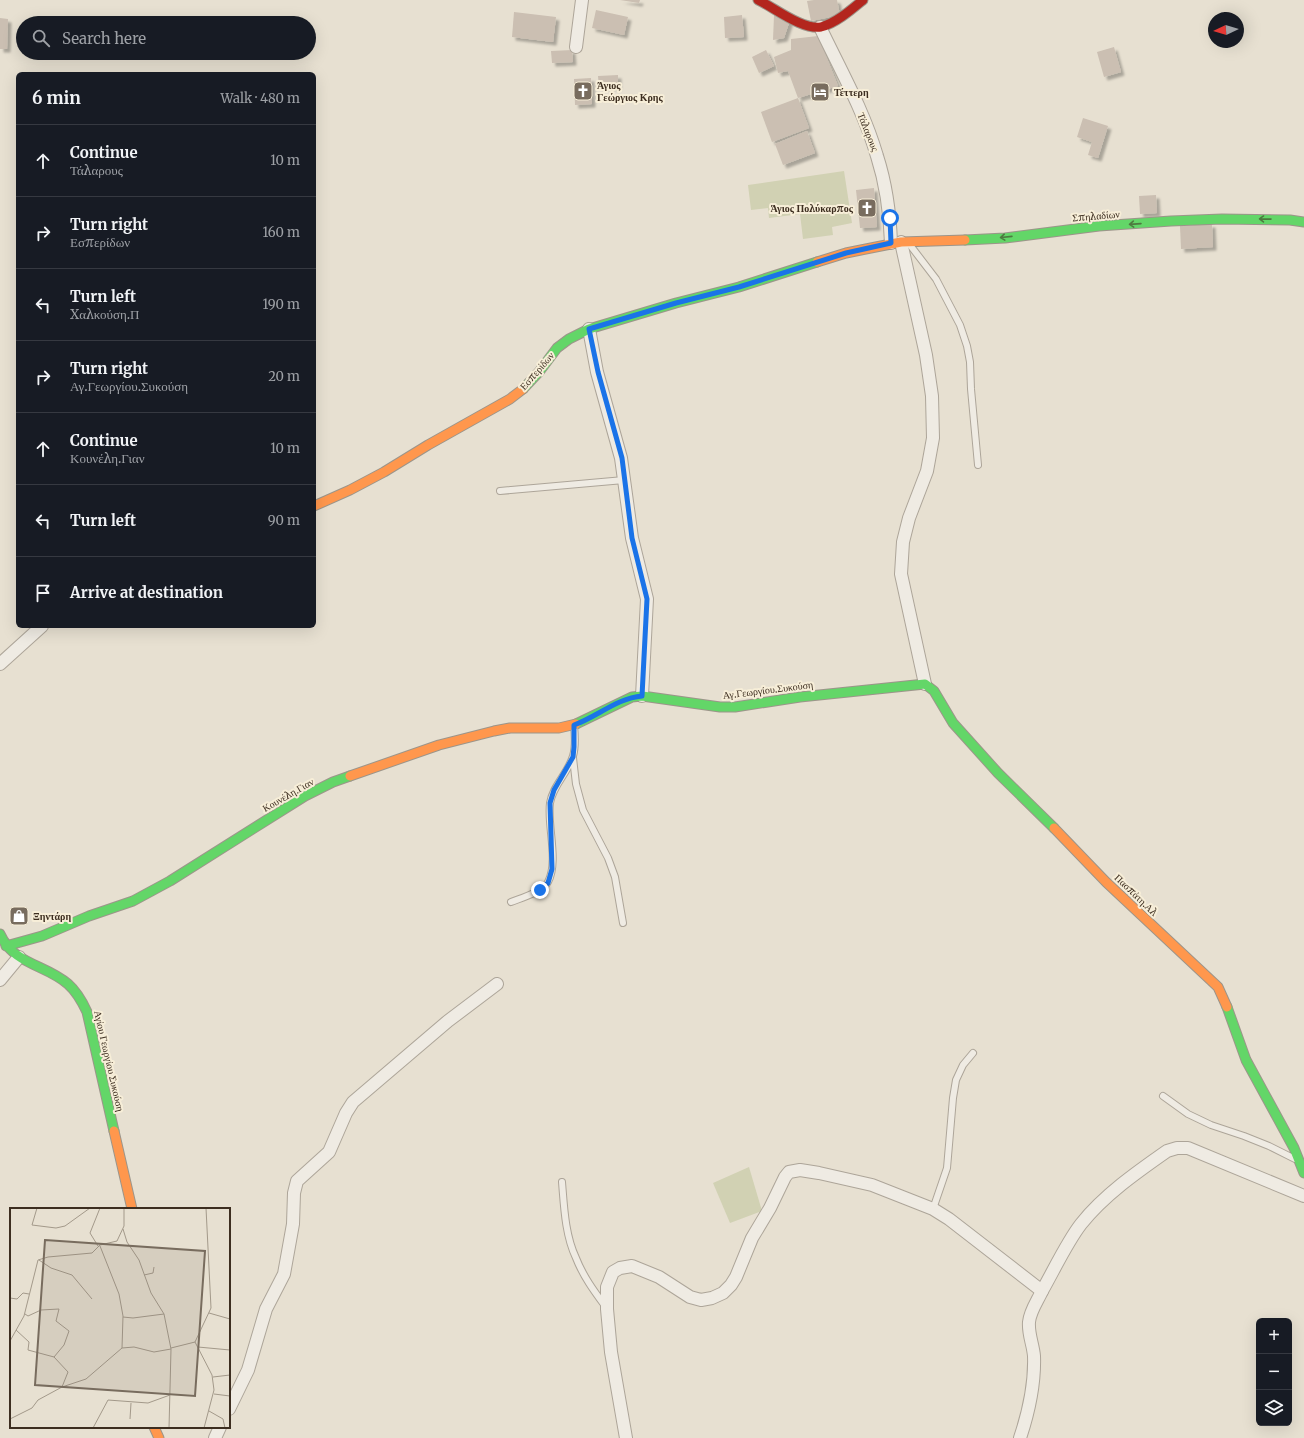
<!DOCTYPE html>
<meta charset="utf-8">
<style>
:root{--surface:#171b24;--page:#242831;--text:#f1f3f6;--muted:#9ea1a6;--line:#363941}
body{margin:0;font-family:Merriweather,serif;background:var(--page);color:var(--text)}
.controls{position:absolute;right:12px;bottom:12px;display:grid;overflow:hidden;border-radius:6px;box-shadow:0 4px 16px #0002}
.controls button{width:36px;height:36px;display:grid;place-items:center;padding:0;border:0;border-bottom:1px solid var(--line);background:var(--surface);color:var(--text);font:20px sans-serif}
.compass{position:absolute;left:1208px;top:12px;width:36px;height:36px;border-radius:50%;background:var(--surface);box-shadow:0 4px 16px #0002;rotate:266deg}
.stop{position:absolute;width:12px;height:12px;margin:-9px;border:3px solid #1a73e8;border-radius:50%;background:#fff}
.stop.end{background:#1a73e8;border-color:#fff;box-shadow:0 1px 4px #0008}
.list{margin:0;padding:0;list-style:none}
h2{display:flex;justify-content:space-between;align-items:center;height:52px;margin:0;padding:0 16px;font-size:17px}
h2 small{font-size:13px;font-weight:400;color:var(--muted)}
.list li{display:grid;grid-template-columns:26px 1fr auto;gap:12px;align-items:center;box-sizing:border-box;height:72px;padding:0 16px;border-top:1px solid var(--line)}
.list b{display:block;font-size:15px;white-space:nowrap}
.list p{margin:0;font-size:13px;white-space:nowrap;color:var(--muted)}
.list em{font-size:13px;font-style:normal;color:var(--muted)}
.icon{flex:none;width:22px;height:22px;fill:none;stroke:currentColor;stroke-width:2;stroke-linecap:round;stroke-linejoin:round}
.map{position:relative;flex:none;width:1304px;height:1438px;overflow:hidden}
.search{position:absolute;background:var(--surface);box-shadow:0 4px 16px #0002;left:16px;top:16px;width:300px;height:44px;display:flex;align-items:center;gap:10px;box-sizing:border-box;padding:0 14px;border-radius:22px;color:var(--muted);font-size:15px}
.panel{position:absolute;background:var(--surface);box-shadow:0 4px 16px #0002;left:16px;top:72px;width:300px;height:556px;border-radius:6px}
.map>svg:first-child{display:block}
.cemetery{fill:#d1d1b3}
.building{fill:#cbbfb2;filter:url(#shadow)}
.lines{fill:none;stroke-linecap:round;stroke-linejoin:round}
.lane-casing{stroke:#ada599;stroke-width:8}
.street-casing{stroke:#ada599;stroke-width:14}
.fast-casing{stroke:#9c958a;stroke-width:11}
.slow-casing{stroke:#9c958a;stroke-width:11}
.jam-casing{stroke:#9c958a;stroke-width:11}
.lane{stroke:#efebe3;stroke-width:6}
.street{stroke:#efebe3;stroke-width:12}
.fast{stroke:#63d668;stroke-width:9}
.slow{stroke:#ff974d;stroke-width:9}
.jam{stroke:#b3261e;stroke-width:9}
.oneway{stroke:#4e7a40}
.route{stroke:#1a73e8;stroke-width:5}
.labels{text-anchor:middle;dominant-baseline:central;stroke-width:4;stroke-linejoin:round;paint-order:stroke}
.poi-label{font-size:10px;font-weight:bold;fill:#3d2e20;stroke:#f7eed8;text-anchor:start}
.street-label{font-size:10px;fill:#3d2e20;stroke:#f7eed8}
.inset-road{fill:none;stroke:#a3998a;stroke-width:1}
.view{fill:#786c5e;fill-opacity:0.15;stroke:#786c5e;stroke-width:2}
.inset-edge{fill:none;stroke:#3d2e20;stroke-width:2}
</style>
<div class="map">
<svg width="1304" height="1438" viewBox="0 0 1304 1438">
<defs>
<filter id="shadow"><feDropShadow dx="3.5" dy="3.5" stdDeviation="1" flood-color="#0004"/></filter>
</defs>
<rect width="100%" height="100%" fill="#e7e0d1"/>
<g class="cemetery">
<path d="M844,171L852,223L832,227L833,235L803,239L800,214L769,218L768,208L751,210L748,185Z"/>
<path d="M749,1167L762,1211L730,1223L713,1183Z"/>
</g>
<g class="building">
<path d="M620,0H640L639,3Z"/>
<path d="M814,0H837L840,15L811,21L807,1Z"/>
<path d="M596,10L628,17L624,35L592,28Z"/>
<path d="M514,12L556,17L553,42L512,37Z"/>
<path d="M742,15L744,37L725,38L724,17Z"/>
<path d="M774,15L790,20L784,38L773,40Z"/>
<path d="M0,18L8,19L7,49H0Z"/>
<path d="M818,36L838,86L798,98L788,71L778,73L774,57L791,50V39Z"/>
<path d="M1114,47L1121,72L1104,77L1097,52Z"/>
<path d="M572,50L573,62L552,63L551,51Z"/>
<path d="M766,50L774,66L759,73L752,57Z"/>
<path d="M618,75V87H599L598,76Z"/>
<path d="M591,78L592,104L575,105L574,79Z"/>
<path d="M798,98L809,128L772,142L761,112Z"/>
<path d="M1083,118L1108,126L1098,158L1088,155L1092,142L1077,137Z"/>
<path d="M807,131L815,153L783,165L775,144Z"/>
<path d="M874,188L877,227L860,228L856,190Z"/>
<path d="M1156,195L1157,213L1140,214L1139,196Z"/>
<path d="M1212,224L1213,247L1181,249L1180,226Z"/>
</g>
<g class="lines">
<g class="lane-casing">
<g id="lane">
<path d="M910,245L936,279L960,325L967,346L970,362L971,389L978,465"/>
<path d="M500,491L624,480"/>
<path d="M573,758L576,784L583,810L608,858L615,877L623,923"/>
<path d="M511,902C521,898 543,892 548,882C559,861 547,826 550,803C553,785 568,773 573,756C576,746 575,735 574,725"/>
<path d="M1163,1096L1188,1114L1211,1125L1244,1136L1269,1146L1295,1159"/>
<path d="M562,1182C564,1206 565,1235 576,1258C583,1276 594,1291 605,1306"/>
<path d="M933,1209L947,1168L953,1098L956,1080L963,1065L973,1053"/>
</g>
</g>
<g class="street-casing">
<g id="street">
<path d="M820,27C840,69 864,111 877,156C886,184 890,213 891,243"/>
<path d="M576,47L582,0"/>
<path d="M901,242L926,355L932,396L933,438L927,471L909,518L903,542L901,574L925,684"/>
<path d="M589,329L597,372L621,458L632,538L647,599L642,696"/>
<path d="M0,664L42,626"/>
<path d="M0,980L19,957"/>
<path d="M229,1409L248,1370L266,1309L284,1274L293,1224L294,1193L297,1181L329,1152L346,1113L353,1102L448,1021L497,984"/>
<path d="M215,1438L220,1427"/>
<path d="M626,1438L611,1352L607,1309V1287L613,1272L620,1268L632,1266L659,1277L690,1297L701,1300L712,1298L723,1293L731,1285L736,1277L752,1238L770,1208L785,1177L789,1172L800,1170L819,1173L872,1185L933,1209L949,1219L1042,1291C1054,1270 1067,1242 1081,1224C1104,1195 1137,1172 1167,1151L1177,1148H1188L1304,1196"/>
<path d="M1020,1438C1029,1411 1035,1384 1034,1356C1033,1344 1028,1334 1029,1322C1030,1311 1038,1300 1042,1291"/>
</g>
</g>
<g class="fast-casing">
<g id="fast">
<path d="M965,240L1005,238L1099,226L1171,221L1222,219L1290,220L1304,222"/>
<path d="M523,389L539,372L557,348L569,339L589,329L676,303L739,287L817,262"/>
<path d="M576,724L632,697L642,696L720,707H735L800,697L925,684L934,691L953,723L998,773L1054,828"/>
<path d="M0,934C14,965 45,964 68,984C77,992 82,1001 87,1012L114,1131"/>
<path d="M6,946L42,936L89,916L133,901L170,881L305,796L333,782L350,776"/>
<path d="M1227,1007L1246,1060L1294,1148L1304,1173"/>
</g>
</g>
<g class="slow-casing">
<g id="slow">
<path d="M817,262L846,253L901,242L965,240"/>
<path d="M314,506L350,490L384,472L428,445L510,399L523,389"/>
<path d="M350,776L439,745L494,731L510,728H559L576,724"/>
<path d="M1054,828L1106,882L1218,987L1227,1007"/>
<path d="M114,1131L132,1209"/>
<path d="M154,1427L159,1438"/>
</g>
</g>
<g class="jam-casing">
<path id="jam" d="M758,0C775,8 802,30 821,27C836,23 851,10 863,0"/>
</g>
<use href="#lane" class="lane"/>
<use href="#street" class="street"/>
<use href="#fast" class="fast"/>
<use href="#slow" class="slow"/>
<use href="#jam" class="jam"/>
</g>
<defs><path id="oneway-shaft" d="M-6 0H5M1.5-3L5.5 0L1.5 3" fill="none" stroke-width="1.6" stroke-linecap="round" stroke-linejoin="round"/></defs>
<g class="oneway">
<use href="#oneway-shaft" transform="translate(1265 219) rotate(-179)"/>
<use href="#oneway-shaft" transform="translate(1135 224) rotate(176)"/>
<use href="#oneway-shaft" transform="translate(1006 237) rotate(174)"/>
</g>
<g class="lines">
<path class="route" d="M540,890L548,883L552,869L550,803L554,790L573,757L574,747V725C597,717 617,698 642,696L647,599L632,538L622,458L598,372L589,329L676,303L739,287L846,253L891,243L890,218"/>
</g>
<defs>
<g id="church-square" transform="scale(1)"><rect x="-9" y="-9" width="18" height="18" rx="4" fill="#786c5e" stroke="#f7eed8"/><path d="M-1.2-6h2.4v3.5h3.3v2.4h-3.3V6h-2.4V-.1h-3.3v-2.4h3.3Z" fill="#fff"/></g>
<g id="hotel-square" transform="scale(1)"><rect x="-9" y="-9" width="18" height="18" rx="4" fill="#786c5e" stroke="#f7eed8"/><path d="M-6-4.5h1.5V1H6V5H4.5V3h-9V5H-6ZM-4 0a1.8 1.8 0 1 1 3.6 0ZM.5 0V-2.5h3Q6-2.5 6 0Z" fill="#fff"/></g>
<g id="shop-square" transform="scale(1)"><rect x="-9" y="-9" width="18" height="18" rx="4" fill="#786c5e" stroke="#f7eed8"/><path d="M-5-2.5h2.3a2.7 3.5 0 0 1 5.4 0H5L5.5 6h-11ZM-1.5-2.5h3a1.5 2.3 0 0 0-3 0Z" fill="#fff"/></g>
</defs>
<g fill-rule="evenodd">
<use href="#church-square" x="583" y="91"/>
<use href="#hotel-square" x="820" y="92"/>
<use href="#church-square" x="867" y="208"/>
<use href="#shop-square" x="19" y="916"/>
</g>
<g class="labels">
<g class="poi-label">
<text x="597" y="85">Άγιος<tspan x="597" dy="12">Γεώργιος Κρης</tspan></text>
<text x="834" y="92">Τέττερη</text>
<text x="853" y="208" text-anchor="end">Άγιος Πολύκαρπος</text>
<text x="33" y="916">Ξηντάρη</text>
</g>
<g class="street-label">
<text transform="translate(868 132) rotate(68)">Τάλαρους</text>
<text transform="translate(1096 216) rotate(-5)">Σπηλαδίων</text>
<text transform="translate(537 371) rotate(-49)">Εσπερίδων</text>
<text transform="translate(768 690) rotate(-7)">Αγ.Γεωργίου.Συκούση</text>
<text transform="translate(288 795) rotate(-30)">Κουνέλη.Γιαν</text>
<text transform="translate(1136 895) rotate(44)">Πασπάτη.Αλ</text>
<text transform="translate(109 1061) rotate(77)">Αγίου Γεωργίου Συκούση</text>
</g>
</g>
<g transform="translate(10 1208)">
<rect width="220" height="220" fill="#e7e0d1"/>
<path class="inset-road" d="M27,0L22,17L46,20L55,18L80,0M113,21L117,34L129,52L141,85L154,106L161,141L159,220M88,38L80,25L90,0M29,52L41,60L62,67L82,91M134,67L143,65L144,59M0,90L7,91L13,85L19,86M199,105L220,111M15,106L18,108L31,102L49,101L46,113L59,123L54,137L44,149L58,164L52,179M113,109L123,110L154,106M6,122L19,134L18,142L44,149M0,133L14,108L28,52L38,49L82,45L90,37L107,33L114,18V0M188,139L220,142M112,140L124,139L144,144L161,141M161,140L185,134M203,169L220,167M204,186L220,188M199,203L213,211L215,220M0,211L22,200L28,192L52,179L76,171L112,140L113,108L109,86L90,38M120,211L121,195M83,220L98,192L138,195L160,187M194,220L204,182L202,167L185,134L201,100L196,0"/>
<path class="view" d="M35,32L195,43L185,188L25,177Z"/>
<rect width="220" height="220" class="inset-edge"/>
</g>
</svg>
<div class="controls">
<button>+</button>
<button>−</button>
<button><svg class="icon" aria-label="layers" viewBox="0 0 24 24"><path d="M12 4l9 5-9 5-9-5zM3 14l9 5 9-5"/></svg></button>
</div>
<svg class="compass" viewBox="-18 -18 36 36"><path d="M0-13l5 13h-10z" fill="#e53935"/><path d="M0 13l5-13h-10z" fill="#9ea1a6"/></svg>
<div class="stop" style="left:890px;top:218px"></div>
<div class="stop end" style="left:540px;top:890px"></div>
<div class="search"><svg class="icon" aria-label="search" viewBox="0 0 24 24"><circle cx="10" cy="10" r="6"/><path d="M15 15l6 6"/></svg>Search here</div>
<section class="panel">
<h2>6 min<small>Walk · 480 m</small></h2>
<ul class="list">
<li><svg class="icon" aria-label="ahead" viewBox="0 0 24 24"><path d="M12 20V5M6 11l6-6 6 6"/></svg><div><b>Continue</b><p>Τάλαρους</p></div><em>10 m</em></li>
<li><svg class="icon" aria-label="right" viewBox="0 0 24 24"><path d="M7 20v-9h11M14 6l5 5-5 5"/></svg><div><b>Turn right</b><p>Εσπερίδων</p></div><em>160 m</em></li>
<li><svg class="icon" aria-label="left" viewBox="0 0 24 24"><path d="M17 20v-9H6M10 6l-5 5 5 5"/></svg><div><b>Turn left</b><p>Χαλκούση.Π</p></div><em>190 m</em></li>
<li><svg class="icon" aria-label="right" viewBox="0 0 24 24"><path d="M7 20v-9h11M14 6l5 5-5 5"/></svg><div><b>Turn right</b><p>Αγ.Γεωργίου.Συκούση</p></div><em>20 m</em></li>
<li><svg class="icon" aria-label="ahead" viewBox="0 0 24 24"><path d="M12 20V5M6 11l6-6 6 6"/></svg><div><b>Continue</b><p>Κουνέλη.Γιαν</p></div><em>10 m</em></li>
<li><svg class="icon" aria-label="left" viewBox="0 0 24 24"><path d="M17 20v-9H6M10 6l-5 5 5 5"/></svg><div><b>Turn left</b></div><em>90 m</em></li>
<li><svg class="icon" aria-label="arrive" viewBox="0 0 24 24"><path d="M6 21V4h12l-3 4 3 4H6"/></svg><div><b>Arrive at destination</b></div></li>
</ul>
</section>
</div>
